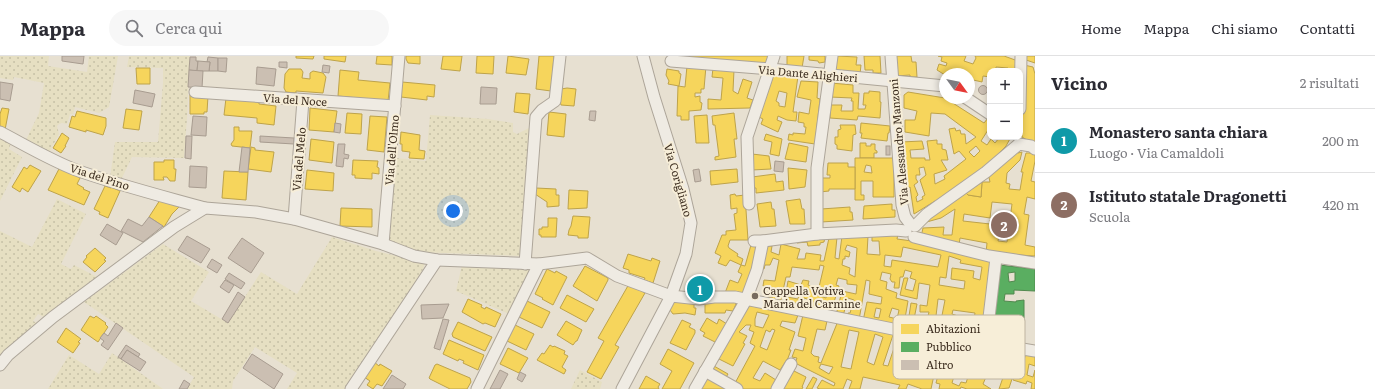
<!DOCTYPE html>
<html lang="it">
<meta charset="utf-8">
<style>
:root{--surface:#fff;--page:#f7f7f7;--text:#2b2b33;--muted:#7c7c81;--line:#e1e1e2;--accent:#db2777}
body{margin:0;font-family:Literata,serif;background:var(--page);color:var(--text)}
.controls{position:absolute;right:12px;top:12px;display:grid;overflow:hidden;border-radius:8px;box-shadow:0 2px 6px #0003}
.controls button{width:36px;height:36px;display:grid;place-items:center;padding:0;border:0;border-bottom:1px solid var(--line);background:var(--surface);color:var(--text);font:20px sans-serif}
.compass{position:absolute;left:939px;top:12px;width:36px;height:36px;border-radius:50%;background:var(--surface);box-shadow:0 2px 6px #0003;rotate:123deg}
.you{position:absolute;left:453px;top:155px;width:14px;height:14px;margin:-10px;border:3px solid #fff;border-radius:50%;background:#1a73e8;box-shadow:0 0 0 6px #1a73e833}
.badge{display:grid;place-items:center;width:26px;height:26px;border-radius:50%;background:var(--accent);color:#fff;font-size:13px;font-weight:700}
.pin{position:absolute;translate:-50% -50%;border:2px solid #fff;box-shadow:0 1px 4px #0006}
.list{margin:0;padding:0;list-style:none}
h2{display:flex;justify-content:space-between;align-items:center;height:52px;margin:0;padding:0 16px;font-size:17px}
h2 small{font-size:13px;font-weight:400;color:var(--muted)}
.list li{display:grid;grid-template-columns:26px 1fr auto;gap:12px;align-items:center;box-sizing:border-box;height:64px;padding:0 16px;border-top:1px solid var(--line)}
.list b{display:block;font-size:15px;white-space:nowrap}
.list p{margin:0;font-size:13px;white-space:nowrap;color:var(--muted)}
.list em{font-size:13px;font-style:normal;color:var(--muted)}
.icon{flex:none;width:22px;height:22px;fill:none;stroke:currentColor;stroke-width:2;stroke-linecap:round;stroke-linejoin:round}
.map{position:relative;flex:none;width:1035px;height:333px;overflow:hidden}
header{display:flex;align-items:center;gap:24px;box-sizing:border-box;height:56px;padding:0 20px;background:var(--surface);border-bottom:1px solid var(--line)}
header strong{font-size:19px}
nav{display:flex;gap:22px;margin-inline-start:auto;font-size:14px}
.search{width:280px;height:36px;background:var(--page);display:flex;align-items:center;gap:10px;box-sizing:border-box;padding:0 14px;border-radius:22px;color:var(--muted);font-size:15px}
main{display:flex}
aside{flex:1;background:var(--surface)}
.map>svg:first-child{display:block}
.farmland{fill:url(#farmland-dots)}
.homes{fill:#f6d55c;stroke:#bea34a;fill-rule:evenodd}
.public{fill:#5aae61;stroke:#51884e;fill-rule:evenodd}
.building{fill:#cbbfb2;stroke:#a89c90}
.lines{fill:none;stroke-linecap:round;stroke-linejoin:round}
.minor-casing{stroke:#ada599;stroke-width:13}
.minor{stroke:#efebe3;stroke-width:11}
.poi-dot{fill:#786c5e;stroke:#f7eed8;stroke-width:1.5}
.labels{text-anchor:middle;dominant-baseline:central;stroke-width:4;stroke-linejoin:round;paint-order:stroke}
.street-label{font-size:11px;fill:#3d2e20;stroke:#f7eed8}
.poi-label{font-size:11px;fill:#3d2e20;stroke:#f7eed8;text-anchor:start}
.key{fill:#f7eed8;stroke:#bfb4a1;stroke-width:1}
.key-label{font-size:11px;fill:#3d2e20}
</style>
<header>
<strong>Mappa</strong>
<div class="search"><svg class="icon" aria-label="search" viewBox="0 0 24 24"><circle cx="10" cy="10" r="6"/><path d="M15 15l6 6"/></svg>Cerca qui</div>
<nav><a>Home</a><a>Mappa</a><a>Chi siamo</a><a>Contatti</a></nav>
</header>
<main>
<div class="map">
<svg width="1035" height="333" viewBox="0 0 1035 333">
<defs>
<pattern id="farmland-dots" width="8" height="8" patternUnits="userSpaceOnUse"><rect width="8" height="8" fill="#e6dfc2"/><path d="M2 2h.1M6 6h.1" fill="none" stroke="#c6c0a6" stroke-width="1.8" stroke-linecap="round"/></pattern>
</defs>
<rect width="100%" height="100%" fill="#e7e0d1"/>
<g class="farmland">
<path d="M0,0H49L48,10L87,16L89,0H118L109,51L99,57L75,51L73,58H70L67,68L62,67L59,68L57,70L59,78L48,98L25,86L39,57L44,27L14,21L13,24L0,22Z"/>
<path d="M129,0H190L187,62L184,102L132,101L121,124L110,122L115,86H158L163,27V12L127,11Z"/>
<path d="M430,59L488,63L513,67V76L517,78L533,70L522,198L520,200L417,196L389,188L396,102L426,105Z"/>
<path d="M0,80L11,87L9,93L22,101L0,145Z"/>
<path d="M57,143L86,158L61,208L71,213L74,209L97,221L46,262L38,258L33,265L39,268L0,304V175L32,191Z"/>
<path d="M332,181L376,195L425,207L423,213L412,233L348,333H287L297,317L255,291L233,325L232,333H187L194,321L84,246L163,188L209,216L191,245L228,267L261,216L297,238Z"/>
<path d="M462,209L529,213V215L509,258L456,235Z"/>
<path d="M112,297L163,333H48L69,299L99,318Z"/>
<path d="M580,314L602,326L600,333H571Z"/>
</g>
<g class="homes">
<path d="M296,0H314L313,3L296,2Z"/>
<path d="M324,0H346L345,6L324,3Z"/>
<path d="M377,0H392V9L376,8Z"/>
<path d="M406,0H420V8L408,7L406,3Z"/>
<path d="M443,0H462L460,15L441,13Z"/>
<path d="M477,0H494L493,18L476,17Z"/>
<path d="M508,0L529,3L526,19L506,17Z"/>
<path d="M539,0H554L551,35L536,33Z"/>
<path d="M685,0H769L767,6L762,10L684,3Z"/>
<path d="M787,0H804L802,12L787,11Z"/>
<path d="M809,0H825V6L819,7L818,5L809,4Z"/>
<path d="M837,0L857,1L856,9H861L860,18L835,16Z"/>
<path d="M864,0H880L881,17H873V14H865Z"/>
<path d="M895,0H911L912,6H916L917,21H910V19L896,20Z"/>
<path d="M938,0H966L964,5L973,8L976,2L975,0H1004L1018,5L1017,15H1008V12L996,11V15H990V21L983,20L982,26L969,23V18L945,19L937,14L939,8L946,10L947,7L941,5L942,1Z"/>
<path d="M1026,0H1035V7L1026,4Z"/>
<path d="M1024,9L1033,11L1035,18V89L1022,81Z"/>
<path d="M687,10H706L704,33H701V37H695V41L700,40V46L702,47L701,54L689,55V64H681V60H677L678,30L685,31Z"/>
<path d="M136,12H150V28H137Z"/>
<path d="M713,12L734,14L733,35L738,38L743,23L752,26L747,42L753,44L750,52L708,53V43L721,44L723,22L712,21Z"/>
<path d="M289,13H301L303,16L302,22L310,23V17L313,15L323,17L326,21L323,37L296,35V37L286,36L284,32L285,18Z"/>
<path d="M667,13L679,15V17L681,18L679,30L668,28L669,25L666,19Z"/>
<path d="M340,14L359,16L358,24L390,27L388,45L338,40Z"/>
<path d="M774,18L798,20L793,56H797L796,65L787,64L778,60L777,64L782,66L778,76L761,68L763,63L759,61ZM779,35L787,37L785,51L779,50V47L776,45Z"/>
<path d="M801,25L818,26L817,42L820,43L815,88L788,84L789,78L793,79V77L805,78L806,71H804V67L798,66L799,56L809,58L811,44L797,41Z"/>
<path d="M402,26L435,29L434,41L427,40V44L401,41Z"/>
<path d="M831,27L853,29V37H859L858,53H865L866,49H863L864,37H869V35L880,36V46H881L880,62L858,60L857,64L830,62L831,49H842L841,55H853V45H851L852,42L830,41Z"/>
<path d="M567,32L576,33L574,50L561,49L560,45L561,33Z"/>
<path d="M908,36L945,42L984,67L988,62L990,63V75L988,74L981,85L987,89L991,83L995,87L999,82L998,81H1011L1006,90L990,106L936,147L935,145L914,158L910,131L905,134L901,86L922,85L924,93L910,94L911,102H925V104H930L927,85L937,84V88H942V93L946,94L948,104H941L947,114L934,118L935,128L945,123L944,120L966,103L959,95L954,98L949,73L955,72L956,75L960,74L961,78H965L966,88L976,81L945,58L931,57L929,80L905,76V64H915L917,55L904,52V39ZM976,90L980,95L974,101L969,96ZM924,111L926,119L920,124L925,139L922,141L923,143L917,146L916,141L918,139L914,129L918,126L916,123V119H920L919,112Z"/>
<path d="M516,37L530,38L528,58L514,56Z"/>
<path d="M190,39L208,40L207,56H204V58H190Z"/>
<path d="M226,42L259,45V48L276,50L274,69L257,67V62L224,59Z"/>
<path d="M2,52L9,53L5,74L0,71V58Z"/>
<path d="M310,52L337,55L334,76L309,74Z"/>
<path d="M126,53L142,55L139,74L123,72Z"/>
<path d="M77,55L106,62V70L103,79L86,74V76L69,71L72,60L75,61Z"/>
<path d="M549,56L566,58L564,81L547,79Z"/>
<path d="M347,57L362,58L361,78L345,77Z"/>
<path d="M734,57L737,83H734L736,101L715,104V101L719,100L715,69H713L712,60Z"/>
<path d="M707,59L709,87H696L694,60Z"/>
<path d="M370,60L387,61L384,96L367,94Z"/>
<path d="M861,67L890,70L889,77H888L887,85L861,82L862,77H860Z"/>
<path d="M840,69H855L856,78L853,79L852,95L837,93V89L835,88V81H838V74L841,73Z"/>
<path d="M234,71H239V75H252L250,92L232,90L231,88L234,84Z"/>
<path d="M401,76L420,79L419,94L425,95L424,103L409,102L410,96L402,95V88H400Z"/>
<path d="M62,77L69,82L65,90H66L61,97L53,92Z"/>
<path d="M766,78L782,83L779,100L770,98L772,86L764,84Z"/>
<path d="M311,83L334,86L332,107L309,104Z"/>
<path d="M789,87L808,91L806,106L785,103Z"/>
<path d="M860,87H866V90H871V88H875V94L877,95V97H874V102H860Z"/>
<path d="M251,91L255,92V94L274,96L271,116L248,113Z"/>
<path d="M1018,96V97L1022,96L1020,104L1007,117L1006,127L1010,128L1009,133L1020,134L1023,116H1021L1026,97H1035V105L1031,125L1035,126V143L1027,141L1024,158L1029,159L1025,189L1035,191V200L986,197L987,187L960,182L959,189L921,181L923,172L944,171L943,179H952L955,153L941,162L923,167L966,137L968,139L981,141L982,126H990L988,117ZM992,146L1012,148L1007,186L998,185L1001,165L990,164V168L963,165L964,158L990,162Z"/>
<path d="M752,98L769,100L771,113L752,114Z"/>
<path d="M855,102H894V141H873V125H861V139H864V144H855ZM866,109L871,110L872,117L864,116Z"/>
<path d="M164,104H174V113H176L175,125H170L167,121H163L164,124H154V106H164Z"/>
<path d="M353,104L378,105L377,111L379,112V118L372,117V123L355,122V119H352Z"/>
<path d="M828,107H848V111H855V133H829V135L820,136V122H830V119H827Z"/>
<path d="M30,109L41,115L28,136L22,132L20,136L12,131L24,111L27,113Z"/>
<path d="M60,111L80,122L77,128L84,132L83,133L90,136L84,149L48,134Z"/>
<path d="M788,112L807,114L805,131L789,133Z"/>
<path d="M737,113L738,126L711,129L710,115Z"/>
<path d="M307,114L334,117L333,135L305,133Z"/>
<path d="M224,115L248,116L246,144L222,142Z"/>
<path d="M775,118L776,126L783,125L784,134L756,137V132H754L752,121Z"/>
<path d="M982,126L981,141L968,139L966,137Z"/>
<path d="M105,130L111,132V131L120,135L108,162L99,158L100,156L94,153Z"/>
<path d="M536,132L556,133V139H559V150L547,151V146L535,138Z"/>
<path d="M569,134L588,135L587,152L568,153Z"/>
<path d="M735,138L736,140L745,139L748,184H730L728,190L729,192L738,198L737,200L743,203L741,209L730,204L726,210L718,207L721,200L715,197L722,179H726V175L736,174L734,158L737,157V152L731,153L730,139Z"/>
<path d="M800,143L802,153H804L805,168H790L786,145Z"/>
<path d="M160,144L181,149L172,158L164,171L149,161Z"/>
<path d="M771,146L772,153H774L776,170L760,171L757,148Z"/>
<path d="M892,148V154H895V161L863,163L864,150Z"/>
<path d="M850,151V156H852L853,164L821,166V153Z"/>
<path d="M341,152L372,153V171L340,170Z"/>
<path d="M573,160L590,161L588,182H578V180L568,179L569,174L571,170Z"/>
<path d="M548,162H557L556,181H541V179H539V173H542V171H548Z"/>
<path d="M872,178H898L897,183L912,185L993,204L984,270L973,269L975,257L953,254L952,258L958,260V275H962V279L965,280V283L938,280L945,244L938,243L934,277L907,273L911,247L917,248L913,268L925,267L926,264H927L929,256H920V249L927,250L930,229L919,227L917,243L900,239L904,222H908L905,233L913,235L916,224L910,222L912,216L905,214L903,221H900L899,232H894L895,226H892L890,223L891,218L882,216L880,224L887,226L886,233L897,237L896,242L908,245L903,274L863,265L867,246L881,248L882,241L869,238L870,225L866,224L859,264L848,262V257H850L854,244L848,242L843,260L836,259L842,235L856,238L857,229L847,228V224L838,222L836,229L839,230L830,259L812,255L813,245L804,242L803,247L808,248L807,254L785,249L787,241L798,243L799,238L791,236L790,238L786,237L788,225L801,229L803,224L809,225L808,229L816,232V239L826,242L827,237L820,236L821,231H819L824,210L820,209L819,214L792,211L790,221H786L780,248L767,245L768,241L772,242L774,232L763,230L764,224L775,225L779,204L773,202L770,209H765L764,213L759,212L765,190H772L771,196L779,199L781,188L800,193L797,203H805L806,197L821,199L820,205H824L829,182L837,181L835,202L839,203L842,180H868L867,198L880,199L879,185H872ZM847,189L857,192L855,221L849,218L850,212L842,209L843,203H845V200L849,201L850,196L845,194ZM903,191L941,199L938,211L892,204L891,211L884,210L885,199L901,201ZM949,200L961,204L960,207L982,211L980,224L973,222L974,215L952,212L951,223L965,225L964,233L939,229L940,221L946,222ZM876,252L881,253L879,262L874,261ZM892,252L899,254L897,263L889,261Z"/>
<path d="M825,181L824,186L820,187V189L808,190L807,186L797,187L796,184Z"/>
<path d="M751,189L760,190L743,240L725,237L730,224L738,227L742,218L738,216L741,209L745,210Z"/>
<path d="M95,192L106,202L104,204L106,205L95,216L83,206L87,201L86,200Z"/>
<path d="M628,198L651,205L652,202L660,205L653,227L644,224L645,222L629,217V214L623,212Z"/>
<path d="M585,210L608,222V224L597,245L573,230Z"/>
<path d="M547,213L555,217L556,215L567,221L553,249L542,243L543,242L535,238Z"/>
<path d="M629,228L645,237L615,289L619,291L601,323L587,316L604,285L598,282Z"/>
<path d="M567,239L594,253L586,266L560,252Z"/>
<path d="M468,243L482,249L481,251L485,253L486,251L501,258L495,271L485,267L483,268L462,256Z"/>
<path d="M674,243L694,246V252H696L695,259L685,257L673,258L670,254Z"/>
<path d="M527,245L550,256L542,272L519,261Z"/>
<path d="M705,245L735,246L736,248L733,255L726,254L725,257H705Z"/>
<path d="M747,249L798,259L795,267L782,265L780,270L795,276L789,294H791L788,302L780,314L763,305L753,322L760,325L765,317L776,324L771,333H742L734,329L755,290L750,287L754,276L749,274L751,269H746L739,276L747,280L743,287L745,288L733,310L717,302ZM757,256L769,259L763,272L755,270V263ZM772,273L775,274L767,294L760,291L766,274L770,276Z"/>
<path d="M803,259L827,265L825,274L817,273L811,297L814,300L819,301L818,306L821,307L838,265L894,276L883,309L888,310L898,280L925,285L918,319L926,320V317L934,319L931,333H922L908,328L906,333H898L900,329L863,321L860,333H849L852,325L847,323L843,333H820L817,332L822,324L834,330L835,327L795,307L797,302L792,301L795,293L803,295L806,282L798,280ZM849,274L859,276L851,313L841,311ZM875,278L883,281L874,309L867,306ZM903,294L914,297L913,302L902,299ZM898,306L910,308L908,322L902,321L903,317L896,316ZM821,308L833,311L829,318L819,312Z"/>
<path d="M90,260L94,262L96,260L106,267L105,268L108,271L98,286L81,274Z"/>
<path d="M707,262L717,268L719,263L727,268L717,287L703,280L705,277L700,274Z"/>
<path d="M682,264L691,268L689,271L695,274V277L686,294L670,287Z"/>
<path d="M566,265L582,274L577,285H576L573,289L557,279Z"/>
<path d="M458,266L492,281L485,295L453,281L452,278Z"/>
<path d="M515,269L534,278L526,294L507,285Z"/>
<path d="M66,272L81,283L78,286L80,287L73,297L57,286Z"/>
<path d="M449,284L484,299L478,314L463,307L464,305L459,303L458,305L443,298Z"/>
<path d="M930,284L987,293V290L1021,296L1009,332L999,333L1007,310L1005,309L1007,304L1002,302V300L998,299L995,306L988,303L986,307L994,311L989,321L982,317L981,319L986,321L983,328L991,333H967L961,331L960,333H939L940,328L936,327L945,291L940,290L938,294L929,291ZM962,295L975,299L966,327L961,326L959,330L952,327L954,320L947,317L952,303L959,306Z"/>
<path d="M550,289L553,291L554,290L565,295L564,298L568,300L562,311L566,314L564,318L537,304L542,297L544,298Z"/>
<path d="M508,292L528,302L519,317L500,308Z"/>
<path d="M668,293L694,307L680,333H662L672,315L660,308Z"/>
<path d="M1026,298L1035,299V310L1029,308L1027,319L1033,321L1035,314V333H1031L1032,327L1027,325L1026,328L1013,324L1016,316L1019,317Z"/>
<path d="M374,306L379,310L380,308L392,315L382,330L377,328L373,333L367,329L370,325L364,321Z"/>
<path d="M437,308L470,322L471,326L467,333H450L430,323L429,322L435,309Z"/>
<path d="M714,310L728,318L725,323L711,316Z"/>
<path d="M792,314L806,321L802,331H803L802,333H782Z"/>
<path d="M646,320L660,328L658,331L659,333H639Z"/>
<path d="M707,320L725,331L724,333H700Z"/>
<path d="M813,321L817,323L812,333H806Z"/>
</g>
<path class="public" d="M999,209L1035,213V235L1014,234V238H1005L1004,245L1016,246V245L1024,244V284L994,280L992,278ZM1015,216V225L1009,226L1008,217Z"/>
<g class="building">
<path d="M62,0H84L83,8L62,5Z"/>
<path d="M190,1H196V5H198L197,15L189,14Z"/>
<path d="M208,1L218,2V15H209L210,6H207Z"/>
<path d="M218,2H227L226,16L218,15Z"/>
<path d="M198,5L210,6L209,15H197Z"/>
<path d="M279,6H287V12L279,11Z"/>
<path d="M323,9L330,10L329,17L322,16Z"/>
<path d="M257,11L276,13L274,30L256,28Z"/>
<path d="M189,14L203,15L202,32L188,31Z"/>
<path d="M0,26L13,28L10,45L0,43Z"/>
<circle cx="983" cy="34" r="4.5"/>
<path d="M481,31L497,32L496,48H480Z"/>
<path d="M135,34L155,38L152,51L133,47Z"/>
<path d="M590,55H596L595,65L589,64Z"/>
<path d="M193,60L207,61L206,80L191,79Z"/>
<path d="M335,67L341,68L340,77L334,76Z"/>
<path d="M186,80H192L191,103L185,102Z"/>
<path d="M260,80L294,82V88L260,86Z"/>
<path d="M338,88H345L344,98L349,99L348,103L344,102L343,111L336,110Z"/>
<rect x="886" y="90" width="4" height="9"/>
<path d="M242,91L250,92L248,116H239Z"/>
<path d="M775,105L784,106L783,116L774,115Z"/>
<path d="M190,110L207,111L206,132L189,131Z"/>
<path d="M699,113L701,125L695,126L693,114Z"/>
<path d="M149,161L163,170L143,186L121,175L128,163L142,170Z"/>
<path d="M107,168L123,177L116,189L100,179Z"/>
<path d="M187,180L210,193L201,207L178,194Z"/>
<path d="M242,182L264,197L251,217L228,202Z"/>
<path d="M212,203L222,209L217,217L207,211Z"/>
<path d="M229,217L245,227L241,233L225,223Z"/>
<path d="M225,224L234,229L229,237L220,231Z"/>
<path d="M238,236L245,241L228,267L222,263Z"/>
<path d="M449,248L443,262L422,263L421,249Z"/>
<path d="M443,263L449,264L440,294L434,292Z"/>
<path d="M116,267L123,272L108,294L101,289L104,285L100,282L104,277L108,280Z"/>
<path d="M126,289L140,298L138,301L127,294L121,303L118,301Z"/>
<path d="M127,294L146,306L140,315L121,303Z"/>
<path d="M252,298L283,318L274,333L243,312Z"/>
<path d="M500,314L508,318L500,333H490Z"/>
<path d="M520,316L526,319L522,326L517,323Z"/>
<path d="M392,319L406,328L403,333H383Z"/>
<path d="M184,324L190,328L187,333H179Z"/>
</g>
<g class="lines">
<g class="minor-casing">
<g id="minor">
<path d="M891,0L902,149L905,161L911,169"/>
<path d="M671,5L770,13L945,30"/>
<path d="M195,36L395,50"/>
<path d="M966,42L990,58"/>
<path d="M1020,53L1021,0"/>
<path d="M0,76C25,89 50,104 76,114C118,129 162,140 205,152"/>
<path d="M1019,88L1031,90L1035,93"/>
<path d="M749,148L747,81L774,0"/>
<path d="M294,163L303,44"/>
<path d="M915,170L927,158L986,116L1019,88"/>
<path d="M817,178V112L832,0"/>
<path d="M914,181L989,200L1035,207"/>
<path d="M754,185H763L817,178L896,174L906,175"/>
<path d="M383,188L399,0"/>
<path d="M525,208L536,61L542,54L555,45L560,0"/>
<path d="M986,287L996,202"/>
<path d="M0,309L8,299L53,261L174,171L205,152L256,156L294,163L383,188L414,200L437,204L539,208L587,202L617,220L671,240L699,243L714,241H735L942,283L986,287L1035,295"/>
<path d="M705,315L737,333"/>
<path d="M351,333L437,204"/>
<path d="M477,333L539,208"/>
<path d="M622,333L671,240L686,198L691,167L683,133L654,41L643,0"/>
<path d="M695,333L746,244L757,214L763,185"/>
<path d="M777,333L791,308"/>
</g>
</g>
<use href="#minor" class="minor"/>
</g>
<circle class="poi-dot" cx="755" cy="240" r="4"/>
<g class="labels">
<g class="street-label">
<text transform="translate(808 17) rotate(5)">Via Dante Alighieri</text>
<text transform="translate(295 43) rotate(4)">Via del Noce</text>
<text transform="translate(898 86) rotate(-95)">Via Alessandro Manzoni</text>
<text transform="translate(391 94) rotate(-85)">Via dell'Olmo</text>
<text transform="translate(298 103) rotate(-85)">Via del Melo</text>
<text transform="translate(100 120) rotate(18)">Via del Pino</text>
<text transform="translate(679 124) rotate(74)">Via Corigliano</text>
</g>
<g class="poi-label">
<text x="763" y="234">Cappella Votiva<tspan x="763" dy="13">Maria del Carmine</tspan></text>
</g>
</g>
<rect x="893" y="259" width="132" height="64" rx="6" class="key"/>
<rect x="901" y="268" width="18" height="10" fill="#f6d55c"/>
<rect x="901" y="286" width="18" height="10" fill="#5aae61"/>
<rect x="901" y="304" width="18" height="10" fill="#cbbfb2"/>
<g class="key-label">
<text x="926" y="277">Abitazioni</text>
<text x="926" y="295">Pubblico</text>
<text x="926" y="313">Altro</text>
</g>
</svg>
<div class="controls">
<button>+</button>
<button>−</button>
</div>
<svg class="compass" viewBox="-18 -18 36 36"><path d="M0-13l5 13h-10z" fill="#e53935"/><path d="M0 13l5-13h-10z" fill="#7c7c81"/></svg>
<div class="you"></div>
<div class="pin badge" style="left:700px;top:233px;background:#0f9aa8">1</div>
<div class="pin badge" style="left:1004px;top:169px;background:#8d6e63">2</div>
</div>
<aside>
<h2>Vicino<small>2 risultati</small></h2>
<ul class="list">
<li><span class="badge" style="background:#0f9aa8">1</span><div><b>Monastero santa chiara</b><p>Luogo · Via Camaldoli</p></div><em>200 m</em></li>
<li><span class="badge" style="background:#8d6e63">2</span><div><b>Istituto statale Dragonetti</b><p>Scuola</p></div><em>420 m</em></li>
</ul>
</aside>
</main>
